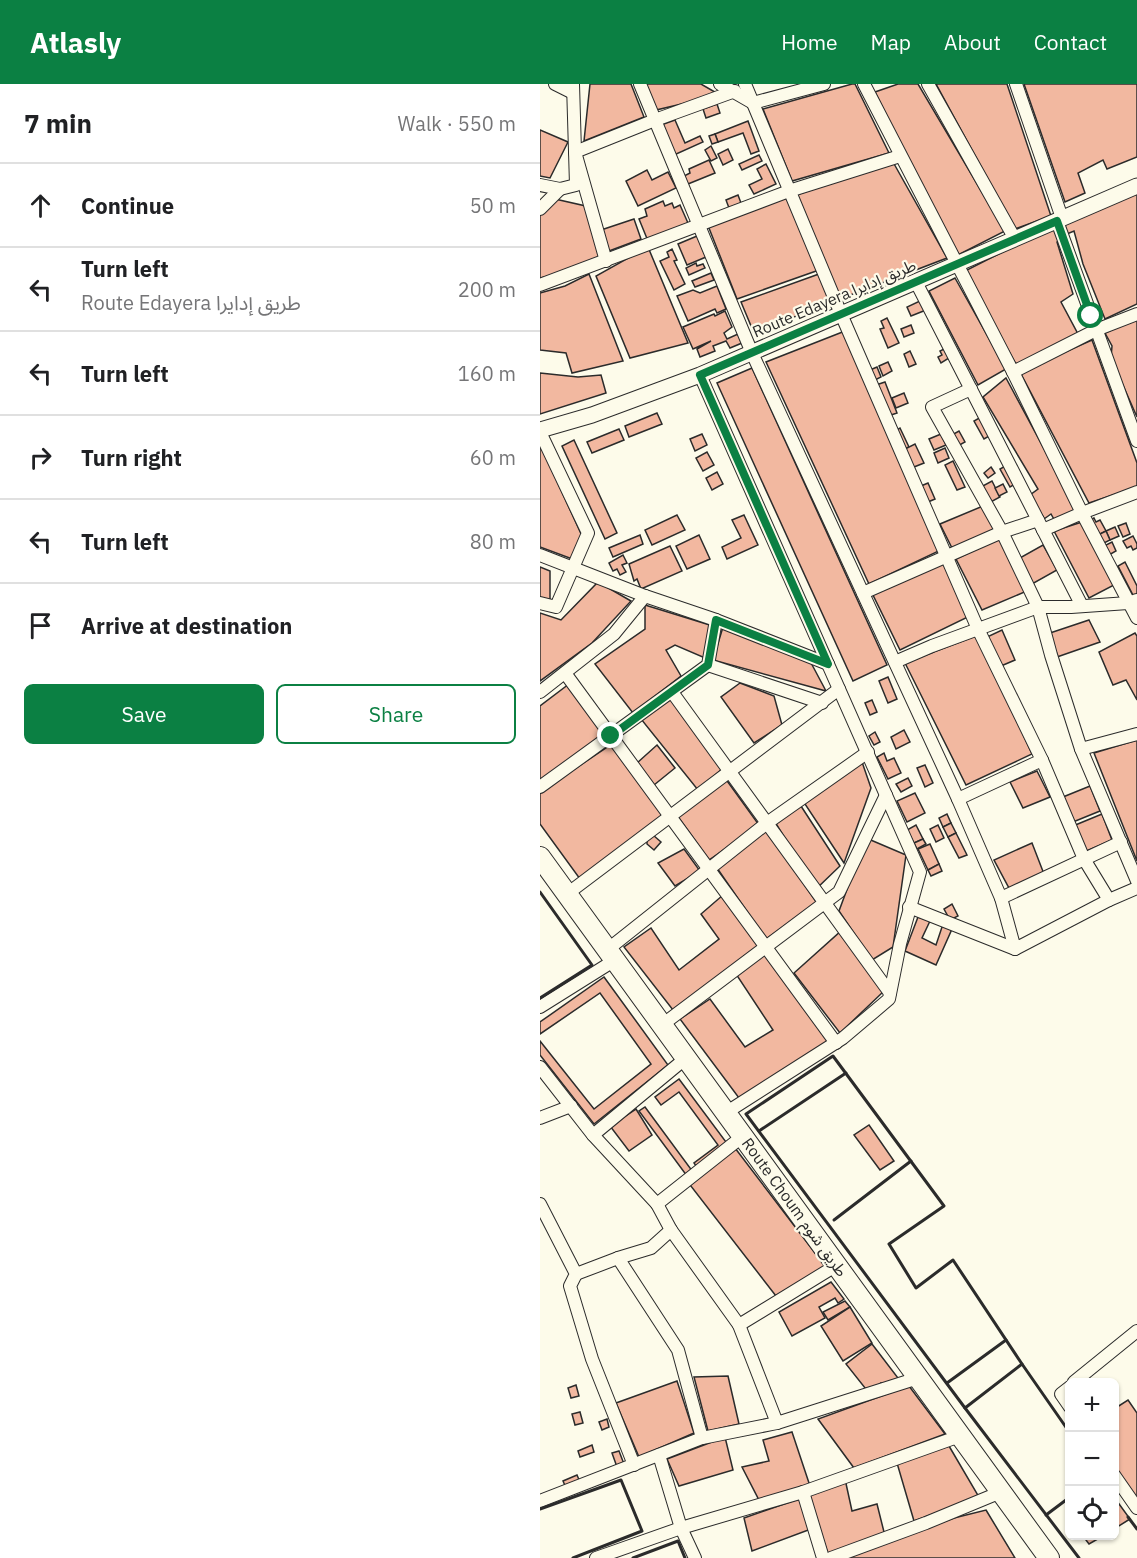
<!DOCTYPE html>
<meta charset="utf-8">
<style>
:root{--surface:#fff;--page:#f6f6f6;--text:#202124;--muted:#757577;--line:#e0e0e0;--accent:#0b8043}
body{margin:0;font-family:"IBM Plex Sans","Noto Sans Arabic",sans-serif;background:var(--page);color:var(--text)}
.controls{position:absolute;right:18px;bottom:18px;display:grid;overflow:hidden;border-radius:9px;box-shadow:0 2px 4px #0004}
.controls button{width:54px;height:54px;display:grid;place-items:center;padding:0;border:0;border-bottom:2px solid var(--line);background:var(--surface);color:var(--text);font:30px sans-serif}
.stop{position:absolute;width:18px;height:18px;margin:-14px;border:4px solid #0b8043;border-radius:50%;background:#fff}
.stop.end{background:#0b8043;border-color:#fff;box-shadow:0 2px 6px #0008}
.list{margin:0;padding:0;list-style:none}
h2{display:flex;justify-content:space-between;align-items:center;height:78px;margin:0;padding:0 24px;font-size:26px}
h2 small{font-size:20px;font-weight:400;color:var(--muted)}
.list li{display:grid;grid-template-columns:39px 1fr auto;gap:18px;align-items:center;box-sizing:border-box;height:84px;padding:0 24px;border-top:2px solid var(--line)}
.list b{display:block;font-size:22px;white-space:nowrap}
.list p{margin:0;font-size:20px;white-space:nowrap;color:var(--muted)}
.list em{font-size:20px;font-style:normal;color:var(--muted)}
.actions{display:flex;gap:12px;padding:18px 24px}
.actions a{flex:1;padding:14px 0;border:2px solid var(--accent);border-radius:9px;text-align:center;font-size:21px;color:var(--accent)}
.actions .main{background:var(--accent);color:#fff}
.icon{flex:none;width:33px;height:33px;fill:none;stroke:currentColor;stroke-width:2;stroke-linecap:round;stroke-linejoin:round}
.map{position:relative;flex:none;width:597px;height:1474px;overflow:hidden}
header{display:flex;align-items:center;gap:36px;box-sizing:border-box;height:84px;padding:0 30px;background:var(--accent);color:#fff}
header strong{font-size:28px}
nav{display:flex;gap:33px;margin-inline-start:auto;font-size:21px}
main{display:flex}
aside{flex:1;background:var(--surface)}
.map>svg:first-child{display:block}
.building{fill:#f2b8a0;stroke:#2b2b2b;stroke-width:1.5}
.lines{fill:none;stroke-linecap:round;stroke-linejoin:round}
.minor-casing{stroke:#2b2b2b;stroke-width:14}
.tertiary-casing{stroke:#2b2b2b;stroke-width:17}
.trunk-casing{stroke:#2b2b2b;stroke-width:22}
.minor{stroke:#fdfbea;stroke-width:12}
.tertiary{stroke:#fdfbea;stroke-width:15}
.trunk{stroke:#fdfbea;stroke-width:20}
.wall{stroke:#2b2b2b;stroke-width:3}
.route{stroke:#0b8043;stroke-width:8}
.labels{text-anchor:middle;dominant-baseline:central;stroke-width:4.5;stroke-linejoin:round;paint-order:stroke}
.street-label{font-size:16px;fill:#2b2b2b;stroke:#fdfbea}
</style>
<header>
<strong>Atlasly</strong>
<nav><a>Home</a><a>Map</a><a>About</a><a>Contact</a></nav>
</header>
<main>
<aside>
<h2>7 min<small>Walk · 550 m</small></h2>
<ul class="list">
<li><svg class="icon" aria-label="ahead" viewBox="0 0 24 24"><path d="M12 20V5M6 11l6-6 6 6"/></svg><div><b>Continue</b></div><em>50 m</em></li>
<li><svg class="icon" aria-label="left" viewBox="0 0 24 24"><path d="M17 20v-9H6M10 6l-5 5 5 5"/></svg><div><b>Turn left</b><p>Route Edayera طريق إدايرا</p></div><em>200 m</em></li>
<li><svg class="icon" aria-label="left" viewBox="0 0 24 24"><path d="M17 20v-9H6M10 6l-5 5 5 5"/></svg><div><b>Turn left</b></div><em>160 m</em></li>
<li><svg class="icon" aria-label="right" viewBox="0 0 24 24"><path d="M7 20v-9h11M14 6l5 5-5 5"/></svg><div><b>Turn right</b></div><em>60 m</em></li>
<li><svg class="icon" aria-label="left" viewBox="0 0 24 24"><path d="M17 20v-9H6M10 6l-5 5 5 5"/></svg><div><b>Turn left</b></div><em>80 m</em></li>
<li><svg class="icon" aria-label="arrive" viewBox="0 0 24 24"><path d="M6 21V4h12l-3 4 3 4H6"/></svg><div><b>Arrive at destination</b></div></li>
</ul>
<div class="actions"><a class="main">Save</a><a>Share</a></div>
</aside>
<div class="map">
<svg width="597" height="1474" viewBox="0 0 597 1474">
<rect width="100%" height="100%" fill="#fdfbea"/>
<g class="building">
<path d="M50,0H91L104,33L44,57Z"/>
<path d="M106,0H161L180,11L116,26Z"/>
<path d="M312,0H315L349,69L252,97L223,25Z"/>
<path d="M358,0H378L465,147L416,172L335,8Z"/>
<path d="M396,0H467L511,132L475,145Z"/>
<path d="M484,0H597V73L567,85L563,76L538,89L545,109L525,118Z"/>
<path d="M177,20L180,29L166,34L163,25Z"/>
<path d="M135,36L145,59L160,52L163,58L134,71L121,41Z"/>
<path d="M208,37L219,67L211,70L203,49L178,58L175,50Z"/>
<path d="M0,46L28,58L10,94L0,92Z"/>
<path d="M175,50L178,58L172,60L169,52Z"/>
<path d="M171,62L177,74L171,77L165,66Z"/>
<path d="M188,65L193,76L183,81L178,70Z"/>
<path d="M219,71L222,77L202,86L199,80Z"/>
<path d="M169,76L175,89L148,100L144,92L150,89L149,85Z"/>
<path d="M353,78L407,174L300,215L256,111Z"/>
<path d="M226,80L236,100L214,110L209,101L222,95L217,85Z"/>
<path d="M107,86L112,96L128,88L136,104L98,122L86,97Z"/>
<path d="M597,109V220L565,235L543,180L534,147L527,150L523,137Z"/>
<path d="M198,111L201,119L189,124L186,116Z"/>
<path d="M247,114L279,186L197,215L167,139Z"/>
<path d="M15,115L50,123L63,171L21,189L0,194V131Z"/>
<path d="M123,117L125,122L132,119L134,124L140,121L148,139L108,157L99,135L107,132L105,125Z"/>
<path d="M94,135L101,155L69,167L61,146Z"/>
<path d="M514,142L521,155L517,158L533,210L521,218L538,250L477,282L425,187Z"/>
<path d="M157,152L166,173L147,181L138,160Z"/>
<path d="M108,163L148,259L90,274L56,192Z"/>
<path d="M132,165L137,176L134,177L145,200L134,206L120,177L129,173L127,168Z"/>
<path d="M156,179L157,182L163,180L165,184L149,191L146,184Z"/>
<path d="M171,189L174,196L155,203L152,197Z"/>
<path d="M49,190L83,277L32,289L26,269L0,266V209L25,202Z"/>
<path d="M279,190L294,217L214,249L201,218Z"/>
<path d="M415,194L466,285L438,301L389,207Z"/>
<path d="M177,202L186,225L177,229L175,225L148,237L137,212L153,206L160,209Z"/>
<path d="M382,216L386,226L371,232L367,223Z"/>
<path d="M185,227L192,243L184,249L187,255L198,250L202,259L190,264L186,257L173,262L175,267L160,273L157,265L171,257L153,265L143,243L174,230L175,232Z"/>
<path d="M347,234L359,259L348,264L340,245L344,244L341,237Z"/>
<path d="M597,234V333L571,274L572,262L565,249Z"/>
<path d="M371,241L374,249L364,253L361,245Z"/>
<path d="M305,247L403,465L329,500L226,278Z"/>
<path d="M552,256L597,379V403L549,419L480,288Z"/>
<path d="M404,265L409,274L401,279L398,273L402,271L400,267Z"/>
<path d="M370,267L376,280L369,283L364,270Z"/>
<path d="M348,278L352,287L343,292L339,282Z"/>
<path d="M337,283L341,293L335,296L330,286Z"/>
<path d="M212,284L347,581L313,597L177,299Z"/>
<path d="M0,289L38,293L61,291L66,309L0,330Z"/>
<path d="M466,294L537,426L515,437L511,430L504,435L490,411L498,405L443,313Z"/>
<path d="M345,298L357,329L348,332L336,301Z"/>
<path d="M364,309L368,319L356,324L352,314Z"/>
<path d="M117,329L122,340L89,353L85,342Z"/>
<path d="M441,333L451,351L444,355L434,337Z"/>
<path d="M360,344L369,363L363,365L355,347Z"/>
<path d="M79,345L84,356L52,369L47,358Z"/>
<path d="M419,347L425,358L416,363L410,352Z"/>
<path d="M162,350L167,361L155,367L150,355Z"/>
<path d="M401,350L406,361L394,366L389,355Z"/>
<path d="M34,356L77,449L65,455L22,362Z"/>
<path d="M375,360L384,379L369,385L361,367Z"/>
<path d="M2,364L42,452L35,476L0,463V365Z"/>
<path d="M405,364L409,374L398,379L394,369Z"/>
<path d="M167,368L174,381L163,387L156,374Z"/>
<path d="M413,377L425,403L417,406L405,381Z"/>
<path d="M467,381L477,399L470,403L460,385Z"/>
<path d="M451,383L455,389L448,394L444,389Z"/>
<path d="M177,388L183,400L172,406L166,394Z"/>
<path d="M452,397L460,413L447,420L439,404Z"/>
<path d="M388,399L395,415L388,418L381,402Z"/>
<path d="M463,400L467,408L459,412L455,404Z"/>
<path d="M443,422L456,447L412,464L400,440Z"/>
<path d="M137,431L145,446L112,461L105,446Z"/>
<path d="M204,431L218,461L187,475L182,463L201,454L192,436Z"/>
<path d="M554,434L556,438L560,436L566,447L558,451L550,437Z"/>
<path d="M542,438L576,500L549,514L514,447Z"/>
<path d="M586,439L590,450L583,453L578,442Z"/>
<path d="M575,443L579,452L570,456L566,447Z"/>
<path d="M566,447L570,456L562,460L558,451Z"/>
<path d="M100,451L103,460L73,473L69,464Z"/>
<path d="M159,451L170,475L147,485L136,462Z"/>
<path d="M593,452L597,460V464L593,466L591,462L587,464L583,457Z"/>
<path d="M459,454L487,507L442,526L416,475Z"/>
<path d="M572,458L576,467L569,471L564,462Z"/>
<path d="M503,461L517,486L492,500L478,475Z"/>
<path d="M130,462L142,487L101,505L97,495L94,497L89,480Z"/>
<path d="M83,471L87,479L82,481L86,488L80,491L77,485L73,487L69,479Z"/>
<path d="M405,475L434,530L360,566L332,509Z"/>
<path d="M585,478L597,502V512L594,513L578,482Z"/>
<path d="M0,483L10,487V518L0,515Z"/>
<path d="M58,498L91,517L52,559L0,597V529L21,536Z"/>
<path d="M105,521L173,542L165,574L135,561L126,566L141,592L93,629L55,580L105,545Z"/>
<path d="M549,536L560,558L517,573L510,549Z"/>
<path d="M183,543L270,577L286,607L173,576Z"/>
<path d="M462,546L475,576L461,582L447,553Z"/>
<path d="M595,549L597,552V616L586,596L573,601L559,568Z"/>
<path d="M438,551L492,670L426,701L365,579Z"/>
<path d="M348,593L357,615L348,619L339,597Z"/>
<path d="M200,599L234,612L242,641L214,659L181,613Z"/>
<path d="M29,600L67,651L0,698V622Z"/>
<path d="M130,613L182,685L158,706L101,635Z"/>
<path d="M332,616L337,628L330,631L325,619Z"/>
<path d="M364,646L370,658L356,665L351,653Z"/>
<path d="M335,648L340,658L334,661L329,652Z"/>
<path d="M597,656V777L554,669Z"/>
<path d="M72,660L126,732L40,795L0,740V708Z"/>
<path d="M117,661L135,684L114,701L97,679Z"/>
<path d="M344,669L347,677L354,674L361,689L348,695L337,673Z"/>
<path d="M321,675L331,704L304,779L263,717Z"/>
<path d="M385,681L393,699L385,703L377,684Z"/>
<path d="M497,687L510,713L483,724L470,698Z"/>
<path d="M185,694L219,741L169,776L136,730Z"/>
<path d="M368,694L372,702L361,708L356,700Z"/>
<path d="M550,702L560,727L533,738L523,713Z"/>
<path d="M375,709L385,729L367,738L357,717Z"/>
<path d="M259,719L300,782L276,805L235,738Z"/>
<path d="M407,730L411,739L403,743L399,734Z"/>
<path d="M562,730L572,756L544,768L533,742Z"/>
<path d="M411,739L416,749L408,753L403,743Z"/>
<path d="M376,741L383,755L374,759L367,746Z"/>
<path d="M398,741L404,754L396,758L390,745Z"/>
<path d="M226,745L277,819L226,855L177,784Z"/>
<path d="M416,749L427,771L419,774L408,753Z"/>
<path d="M113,751L121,758L114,766L107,760V754Z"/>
<path d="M326,754L366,771L353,863L332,876L299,827Z"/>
<path d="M383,755L386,760L377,765L374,759Z"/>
<path d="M492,759L504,790L469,804L454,776Z"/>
<path d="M390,760L399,780L388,786L378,765Z"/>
<path d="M144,765L160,787L135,802L118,779Z"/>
<path d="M399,780L402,787L391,792L388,786Z"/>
<path d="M183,811L219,861L133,926L84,863L111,844L139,886L179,855L161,830Z"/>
<path d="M412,820L418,832L410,836L404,825Z"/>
<path d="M378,833L390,837L382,854L396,861L403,840L412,845L396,881L365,867Z"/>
<path d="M301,847L343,908L300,949L254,889Z"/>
<path d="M225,870L288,957L202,1018L140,935L170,915L205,963L233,946L196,890Z"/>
<path d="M64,893L128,981L54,1040L0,971V957L54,1025L111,980L60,909L0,950V938Z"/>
<path d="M139,995L189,1062L158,1085L154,1079L178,1061L139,1008L121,1021L115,1013Z"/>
<path d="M105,1023L153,1088L147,1092L99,1027Z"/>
<path d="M96,1025L112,1051L89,1067L70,1042Z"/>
<path d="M329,1041L354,1077L340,1086L314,1051Z"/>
<path d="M195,1064L285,1182L236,1212L147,1097Z"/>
<path d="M291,1198L304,1215L298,1219L295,1214L279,1223L285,1234L252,1252L239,1228Z"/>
<path d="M305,1217L310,1223L288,1236L283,1228Z"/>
<path d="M310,1223L332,1259L303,1277L281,1242Z"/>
<path d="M332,1260L358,1294L347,1302L341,1299L329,1309L306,1280Z"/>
<path d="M188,1292L199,1340L168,1347L154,1293Z"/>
<path d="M137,1297L154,1349L99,1373L76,1319Z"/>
<path d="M36,1301L39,1312L31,1314L28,1304Z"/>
<path d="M369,1302L405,1350L314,1384L278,1335Z"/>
<path d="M588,1316L597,1329V1416L574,1384V1325Z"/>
<path d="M40,1328L43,1339L35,1341L32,1330Z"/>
<path d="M67,1335L69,1343L62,1346L59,1338Z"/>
<path d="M252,1348L270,1402L219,1416L202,1383L229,1377L223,1356Z"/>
<path d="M185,1353L193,1386L139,1402L127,1375Z"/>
<path d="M52,1361L54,1368L40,1373L38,1367Z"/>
<path d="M409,1362L439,1413L374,1437L357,1379Z"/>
<path d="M79,1367L84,1380L77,1383L72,1369Z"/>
<path d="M37,1391L40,1398L26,1404L23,1397Z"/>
<path d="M305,1395L312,1427L337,1420L345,1452L288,1470L268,1410Z"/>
<path d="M264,1413L271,1445L212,1467L204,1434Z"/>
<path d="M574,1413L590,1435L574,1445Z"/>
<path d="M446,1426L475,1474H302L414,1434Z"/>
<path d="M543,1452H563L549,1460Z"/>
</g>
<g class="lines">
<g class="minor-casing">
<g id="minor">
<path d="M15,0L33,9"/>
<path d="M100,0L212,269L418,715L461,814L475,865L569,816"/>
<path d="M180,0L213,19L284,0"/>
<path d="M205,0L301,230L438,545L502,676L544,775L569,816L597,804"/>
<path d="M324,0L473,288L542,429L597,534"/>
<path d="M388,0L475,155"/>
<path d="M476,0L522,134"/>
<path d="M0,101L20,105L36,101L33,0"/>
<path d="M0,125L20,105"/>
<path d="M517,137L597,357"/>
<path d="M66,177L35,68L115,36L195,7"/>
<path d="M376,198L542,522"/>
<path d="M0,201L249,107L360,72"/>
<path d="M473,288L556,246L597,230"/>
<path d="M160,291L380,788L360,860L349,915L303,954L187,1028"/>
<path d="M431,305L392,323L462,448L498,436"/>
<path d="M0,348L48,449L16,523L0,519"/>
<path d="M503,446L542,429L597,408"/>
<path d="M0,471L105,512L176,536L288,580"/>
<path d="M323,509L462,448L498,523L511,571L541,665L597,797"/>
<path d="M355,578L392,562L498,523H531L588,519L597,516"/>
<path d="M168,581L282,619"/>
<path d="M25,589L296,959"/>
<path d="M0,608L74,550L105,512"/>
<path d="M132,608L350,909"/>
<path d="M541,665L597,650"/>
<path d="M0,703L168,581L176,536"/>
<path d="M418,715L502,676"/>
<path d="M27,810L299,605"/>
<path d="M461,814L581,758"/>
<path d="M369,823L475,865"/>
<path d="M67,866L227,739L328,668"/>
<path d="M0,923L75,876"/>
<path d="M122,941L299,808L346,711"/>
<path d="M0,983L53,1051L146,974"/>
<path d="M0,1034L31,1022"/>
<path d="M53,1051L117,1120L203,1052"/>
<path d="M0,1120L36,1190L30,1202L52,1275L94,1381"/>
<path d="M117,1120L131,1146L199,1241L297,1181"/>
<path d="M131,1146L111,1164L78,1174L138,1266L162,1354L237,1339"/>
<path d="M36,1190L78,1174"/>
<path d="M199,1241L237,1339L378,1294"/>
<path d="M534,1298L597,1247"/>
<path d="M530,1303L521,1310L530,1323"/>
<path d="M119,1371L141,1444L155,1474"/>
<path d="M574,1391L597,1424"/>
<path d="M263,1408L283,1474"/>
<path d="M0,1417L162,1354"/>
<path d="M56,1474L141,1444L263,1408L420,1352"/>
<path d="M291,1474L386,1439L461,1408"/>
</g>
</g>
<g class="tertiary-casing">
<path id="tertiary" d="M0,346L52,331L160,291L597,102"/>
</g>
<g class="trunk-casing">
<path id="trunk" d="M0,773L509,1474"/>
</g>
<use href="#minor" class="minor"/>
<use href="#tertiary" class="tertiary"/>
<use href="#trunk" class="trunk"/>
<g class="wall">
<path d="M0,808L52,881L0,914"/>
<path d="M293,972L404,1122L349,1160L376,1204L413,1176L482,1280L425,1324L206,1030Z"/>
<path d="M219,1047L306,989"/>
<path d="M294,1136L371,1077"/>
<path d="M482,1280L530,1349"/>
<path d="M407,1299L466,1256"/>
<path d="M425,1324L539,1474"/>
<path d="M0,1425L81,1396L102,1447L33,1474"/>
<path d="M506,1431L530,1413"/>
<path d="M588,1433L597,1445"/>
<path d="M93,1474L138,1457L145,1474"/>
</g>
</g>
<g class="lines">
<path class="route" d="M71,652L168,581L176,536L288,580L160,291L517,137L551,232"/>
</g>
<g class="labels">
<g class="street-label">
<text transform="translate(294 214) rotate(-23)">Route Edayera طريق إدايرا</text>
<text transform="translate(255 1123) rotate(54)">Route Choum طريق شوم</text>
</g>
</g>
</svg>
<div class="controls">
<button>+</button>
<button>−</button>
<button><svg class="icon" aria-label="locate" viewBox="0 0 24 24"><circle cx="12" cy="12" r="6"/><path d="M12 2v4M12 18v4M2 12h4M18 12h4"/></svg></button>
</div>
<div class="stop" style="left:551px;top:232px"></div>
<div class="stop end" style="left:71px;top:652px"></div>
</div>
</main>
